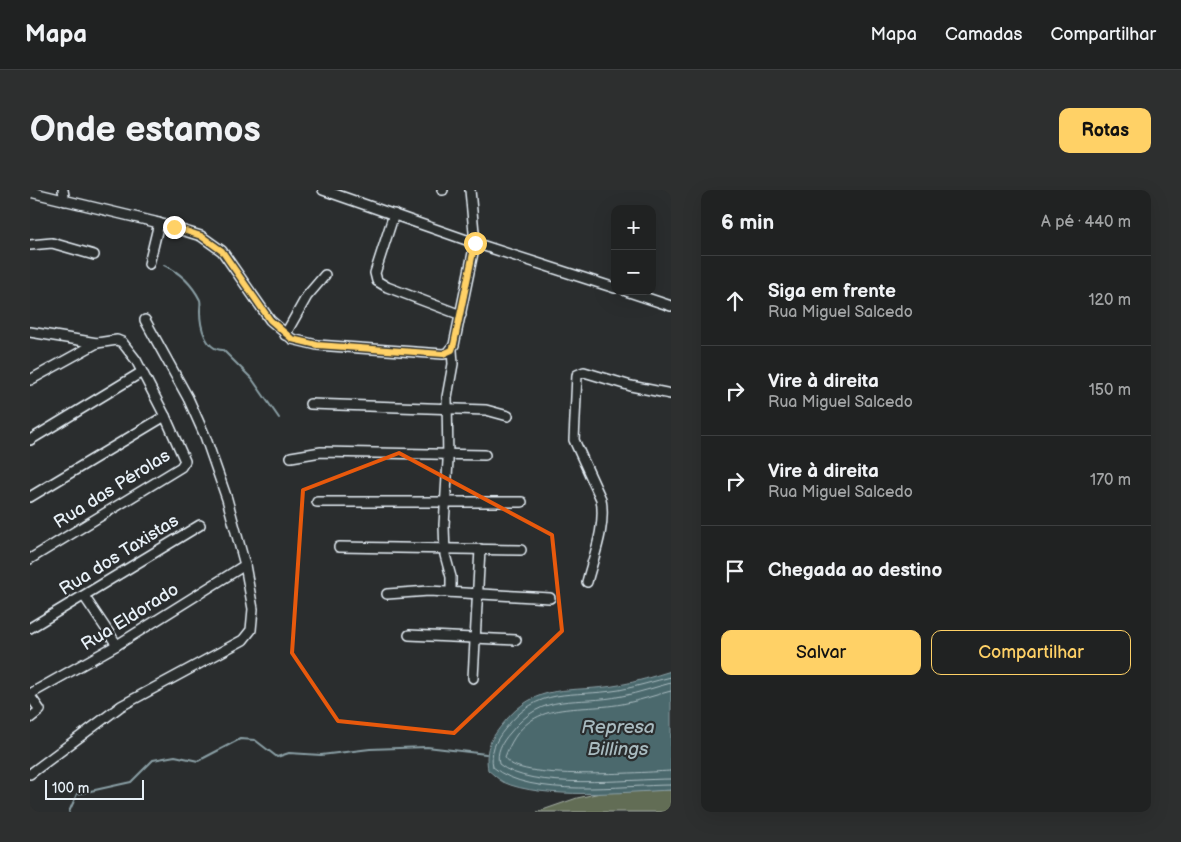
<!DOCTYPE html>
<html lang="pt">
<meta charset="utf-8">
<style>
:root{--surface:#202222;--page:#2d2f2f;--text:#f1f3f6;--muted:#a2a4a5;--line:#3d3f40;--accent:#ffd166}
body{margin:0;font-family:"Balsamiq Sans",sans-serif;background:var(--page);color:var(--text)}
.controls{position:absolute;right:15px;top:15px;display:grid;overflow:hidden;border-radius:10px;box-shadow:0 5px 20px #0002}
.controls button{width:45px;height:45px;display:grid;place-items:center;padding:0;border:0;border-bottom:1px solid var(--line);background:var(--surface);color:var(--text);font:25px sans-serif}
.scale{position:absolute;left:15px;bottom:12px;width:99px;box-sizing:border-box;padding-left:5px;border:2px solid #e8f1f8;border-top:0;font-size:14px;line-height:18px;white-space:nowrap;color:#e8f1f8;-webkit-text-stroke:4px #2a2d2e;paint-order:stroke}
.stop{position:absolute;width:15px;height:15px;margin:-11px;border:4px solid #ffd166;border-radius:50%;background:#fff}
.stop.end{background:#ffd166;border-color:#fff;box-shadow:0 1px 5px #0008}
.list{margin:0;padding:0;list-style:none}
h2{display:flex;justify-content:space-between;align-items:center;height:65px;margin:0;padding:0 20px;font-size:21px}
h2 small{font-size:16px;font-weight:400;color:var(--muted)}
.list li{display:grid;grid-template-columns:32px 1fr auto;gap:15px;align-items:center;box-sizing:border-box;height:90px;padding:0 20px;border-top:1px solid var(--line)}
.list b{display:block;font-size:19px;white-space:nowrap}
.list p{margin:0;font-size:16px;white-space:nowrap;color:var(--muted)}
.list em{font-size:16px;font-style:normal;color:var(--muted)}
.actions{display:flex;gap:10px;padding:15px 20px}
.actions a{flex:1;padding:11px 0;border:1px solid var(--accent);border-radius:10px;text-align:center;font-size:18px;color:var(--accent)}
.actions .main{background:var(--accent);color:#111}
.icon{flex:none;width:28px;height:28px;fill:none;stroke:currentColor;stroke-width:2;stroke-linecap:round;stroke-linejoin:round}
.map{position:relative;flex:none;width:641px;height:622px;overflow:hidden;border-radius:10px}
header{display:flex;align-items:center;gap:30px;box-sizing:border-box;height:70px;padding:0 25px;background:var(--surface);border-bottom:1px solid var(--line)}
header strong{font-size:24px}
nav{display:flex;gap:28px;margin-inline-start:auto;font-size:18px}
.intro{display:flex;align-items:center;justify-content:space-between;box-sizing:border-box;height:120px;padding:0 30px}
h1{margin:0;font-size:35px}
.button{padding:12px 22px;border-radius:10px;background:var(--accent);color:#111;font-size:18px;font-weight:700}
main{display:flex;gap:30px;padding:0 30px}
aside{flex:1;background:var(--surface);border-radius:10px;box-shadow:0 5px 20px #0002}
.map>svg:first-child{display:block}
.green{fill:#626d54;stroke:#a5afa6}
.water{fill:#4b696d;stroke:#8a9fa5}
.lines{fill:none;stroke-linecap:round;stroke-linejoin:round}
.shore{stroke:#a9bbc0;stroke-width:1}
.stream{stroke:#8a9fa5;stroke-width:2}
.minor-casing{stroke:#e8f1f8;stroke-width:12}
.minor{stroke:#2a2d2e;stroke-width:9}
.route{stroke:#ffd166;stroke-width:6}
.marked{fill:none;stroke:#e8590c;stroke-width:4;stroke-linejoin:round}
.labels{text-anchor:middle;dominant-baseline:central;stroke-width:4.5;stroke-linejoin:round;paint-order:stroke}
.street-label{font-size:18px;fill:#e8f1f8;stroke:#2a2d2e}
.water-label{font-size:19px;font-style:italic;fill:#a9bbc0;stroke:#2a2d2e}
</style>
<header>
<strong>Mapa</strong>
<nav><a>Mapa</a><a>Camadas</a><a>Compartilhar</a></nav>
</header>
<div class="intro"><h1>Onde estamos</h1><a class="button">Rotas</a></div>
<main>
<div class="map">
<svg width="641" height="622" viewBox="0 0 641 622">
<rect width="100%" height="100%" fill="#2a2d2e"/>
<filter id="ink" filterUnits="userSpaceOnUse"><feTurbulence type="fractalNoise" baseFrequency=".02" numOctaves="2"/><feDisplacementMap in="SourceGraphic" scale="10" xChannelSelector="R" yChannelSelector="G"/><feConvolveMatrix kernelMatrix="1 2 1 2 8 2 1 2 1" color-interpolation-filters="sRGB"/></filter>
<g filter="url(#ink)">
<path class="green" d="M641,600V622H507L547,608L575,602Z"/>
<path class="water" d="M641,481V600C598,602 512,610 473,592C468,589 463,584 458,580C455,560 459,551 472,535C507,490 540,504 589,495C607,492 624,486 641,481Z"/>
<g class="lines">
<g class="shore">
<path d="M641,487C624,491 606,497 589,500C540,508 509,495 475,539C465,551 460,562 463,577C500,609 594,595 641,595"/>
<path d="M641,493C625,497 609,503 592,506C546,516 514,500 480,543C472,552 466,562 469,574C500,601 599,589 641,589"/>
<path d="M641,501C625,505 609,511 592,514C543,523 497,507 475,567C482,592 616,582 641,581"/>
</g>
<g class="stream">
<path d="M134,75C151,83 162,94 170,110C171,113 170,117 170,121C170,136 175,160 193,160L222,189L249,228"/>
<path d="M39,622L47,604L101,592L123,570L145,566L168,571L210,549L225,550L247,567L259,563L291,565L340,559L397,557L456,564"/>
</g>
<g class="minor-casing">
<g id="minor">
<path d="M33,0L35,11"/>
<path d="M293,0L445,53L585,98"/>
<path d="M412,0H413"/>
<path d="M0,2L125,32L171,46L192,61L240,130L262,149L287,155L413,164L418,163L424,155L445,53L440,0"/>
<path d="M364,24L345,83L347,91L357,97L431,125"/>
<path d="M0,55L22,53L64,65"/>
<path d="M119,74L129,33"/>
<path d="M596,101L641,116"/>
<path d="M0,142L67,153L87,150L92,152L106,170L135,226L155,271L151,277L0,369"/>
<path d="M255,145L277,106L295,85"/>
<path d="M0,190L67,153"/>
<path d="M280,214L456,220L478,226"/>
<path d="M0,250L112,182"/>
<path d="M261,267L291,262L455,265"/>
<path d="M0,307L135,226"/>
<path d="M287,312H492"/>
<path d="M309,357L491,360"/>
<path d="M557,392C564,365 576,337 571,309L544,250L547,185L554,182L601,196L641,204"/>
<path d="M421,402V387L415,365L414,335L418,271L417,207L423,174L422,160"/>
<path d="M357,404L399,401L520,408"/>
<path d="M54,406L87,455"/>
<path d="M0,438L170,335"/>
<path d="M379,445L486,450"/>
<path d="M443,488L450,359"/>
<path d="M0,504L87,455L215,375"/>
<path d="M0,506L10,520L0,528"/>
<path d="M0,584L91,516L213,450L221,440L223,419L215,375L197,309L175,246L158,208L115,130"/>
</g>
</g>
<use href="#minor" class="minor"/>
</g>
</g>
<g class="lines" filter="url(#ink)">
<path class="route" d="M144,37L171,46L192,61L240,130L262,149L287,155L413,164L422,160L424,154L445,53"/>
</g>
<path class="marked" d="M369,263L522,345L532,441L424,543L308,531L262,463L273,300Z"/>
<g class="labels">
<g class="street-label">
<text transform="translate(82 299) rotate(-32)">Rua das Pérolas</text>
<text transform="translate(89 365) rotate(-32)">Rua dos Taxistas</text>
<text transform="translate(100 427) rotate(-32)">Rua Eldorado</text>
</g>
<g class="water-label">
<text x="588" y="537">Represa<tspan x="588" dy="22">Billings</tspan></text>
</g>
</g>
</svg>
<div class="controls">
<button>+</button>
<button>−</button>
</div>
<div class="scale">100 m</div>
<div class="stop" style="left:445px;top:53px"></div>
<div class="stop end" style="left:144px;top:37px"></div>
</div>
<aside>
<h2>6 min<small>A pé · 440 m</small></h2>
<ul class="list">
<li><svg class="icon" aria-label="ahead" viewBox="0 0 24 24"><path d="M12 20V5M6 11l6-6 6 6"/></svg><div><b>Siga em frente</b><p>Rua Miguel Salcedo</p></div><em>120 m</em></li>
<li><svg class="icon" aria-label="right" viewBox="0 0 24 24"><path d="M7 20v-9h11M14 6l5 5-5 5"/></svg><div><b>Vire à direita</b><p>Rua Miguel Salcedo</p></div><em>150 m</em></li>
<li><svg class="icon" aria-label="right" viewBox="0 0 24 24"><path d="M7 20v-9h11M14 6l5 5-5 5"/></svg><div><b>Vire à direita</b><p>Rua Miguel Salcedo</p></div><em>170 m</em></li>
<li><svg class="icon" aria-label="arrive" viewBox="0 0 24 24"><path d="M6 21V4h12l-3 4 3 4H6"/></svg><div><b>Chegada ao destino</b></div></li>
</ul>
<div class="actions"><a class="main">Salvar</a><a>Compartilhar</a></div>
</aside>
</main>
